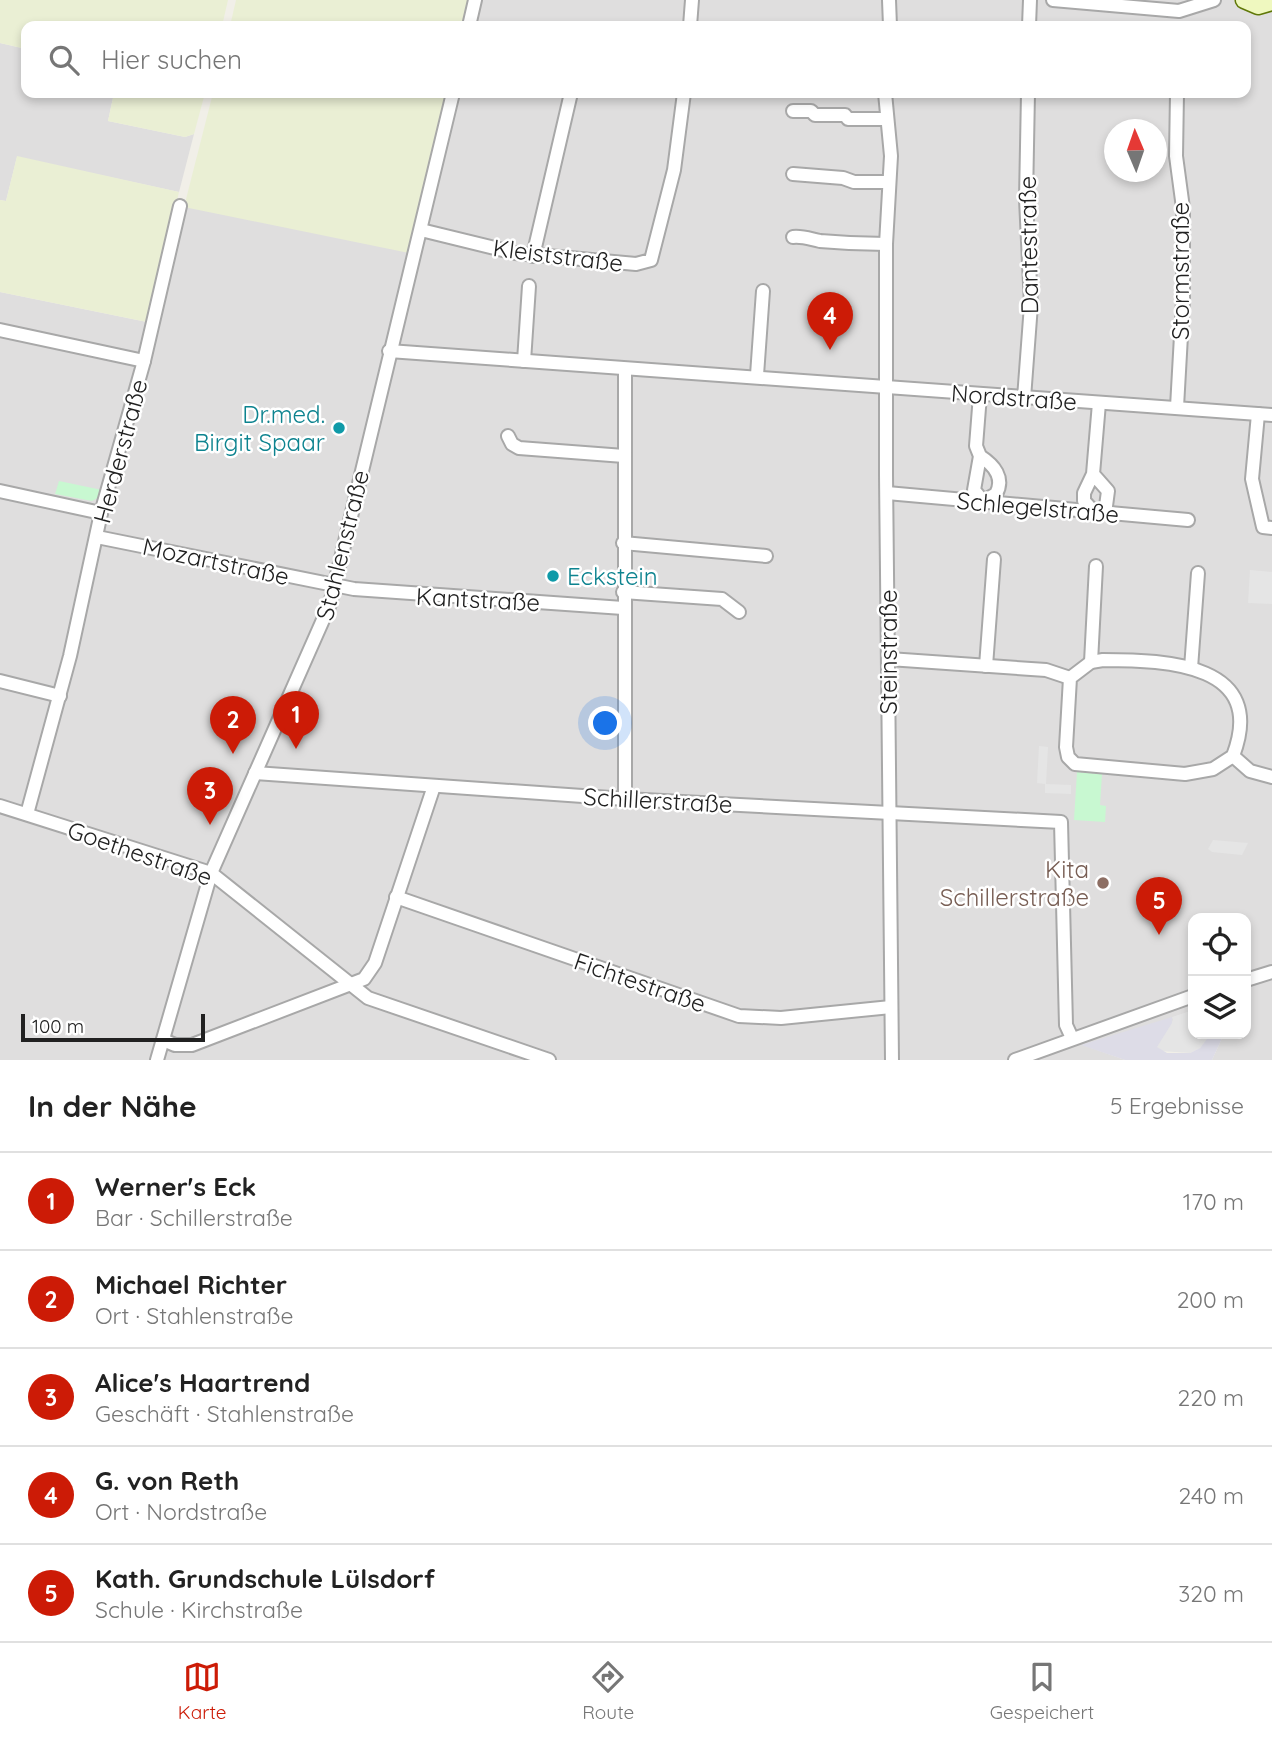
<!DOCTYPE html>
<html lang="de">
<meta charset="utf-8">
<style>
:root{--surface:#fff;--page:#f6f6f6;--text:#222;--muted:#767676;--line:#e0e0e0;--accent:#cc1b06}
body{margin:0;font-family:Quicksand,sans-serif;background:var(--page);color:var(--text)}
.controls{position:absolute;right:21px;bottom:21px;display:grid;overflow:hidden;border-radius:14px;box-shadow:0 4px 10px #0003}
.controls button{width:63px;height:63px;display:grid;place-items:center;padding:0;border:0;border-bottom:2px solid var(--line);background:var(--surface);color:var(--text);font:35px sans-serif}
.compass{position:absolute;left:1104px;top:119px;width:63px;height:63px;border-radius:50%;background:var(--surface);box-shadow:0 4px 10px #0003;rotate:358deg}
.scale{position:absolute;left:21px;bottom:18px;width:184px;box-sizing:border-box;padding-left:7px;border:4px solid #212121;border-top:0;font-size:19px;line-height:24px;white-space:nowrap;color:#212121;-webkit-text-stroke:5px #fff;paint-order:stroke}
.you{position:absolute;left:606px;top:724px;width:24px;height:24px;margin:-18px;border:5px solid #fff;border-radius:50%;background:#1a73e8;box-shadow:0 0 0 10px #1a73e833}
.badge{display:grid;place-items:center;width:46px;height:46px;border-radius:50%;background:var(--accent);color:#fff;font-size:23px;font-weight:700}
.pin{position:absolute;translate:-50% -58px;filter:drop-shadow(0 2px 4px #0008)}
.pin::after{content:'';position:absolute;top:37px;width:24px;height:21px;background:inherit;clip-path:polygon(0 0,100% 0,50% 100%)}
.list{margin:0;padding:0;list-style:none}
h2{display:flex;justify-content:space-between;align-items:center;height:91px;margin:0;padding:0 28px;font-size:30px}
h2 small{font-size:23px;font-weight:400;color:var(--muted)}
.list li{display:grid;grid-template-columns:46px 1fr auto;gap:21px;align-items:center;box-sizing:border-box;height:98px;padding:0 28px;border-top:2px solid var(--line)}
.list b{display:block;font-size:26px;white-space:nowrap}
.list p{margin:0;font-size:23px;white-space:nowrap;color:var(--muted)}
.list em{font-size:23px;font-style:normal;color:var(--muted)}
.icon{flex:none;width:38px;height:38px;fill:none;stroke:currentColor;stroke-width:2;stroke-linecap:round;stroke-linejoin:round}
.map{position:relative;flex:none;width:1272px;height:1060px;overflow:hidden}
.search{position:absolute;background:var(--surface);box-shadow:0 4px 10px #0003;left:21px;right:21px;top:21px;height:77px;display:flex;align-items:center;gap:18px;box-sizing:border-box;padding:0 24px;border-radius:14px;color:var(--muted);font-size:26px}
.sheet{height:581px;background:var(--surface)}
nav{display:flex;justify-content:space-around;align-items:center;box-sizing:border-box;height:98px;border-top:2px solid var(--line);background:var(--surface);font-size:19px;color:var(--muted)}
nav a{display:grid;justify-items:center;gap:4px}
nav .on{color:var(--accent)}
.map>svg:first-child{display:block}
.residential{fill:#dfdede;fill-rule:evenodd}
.farmland{fill:#eaefd4}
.park{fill:#c8f8d1}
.parking{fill:#e5e5e5}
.plaza{fill:#dddce7}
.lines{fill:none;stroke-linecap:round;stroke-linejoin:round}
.street-casing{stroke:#a8a8a8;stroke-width:16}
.secondary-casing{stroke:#607808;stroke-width:19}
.street{stroke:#fff;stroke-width:12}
.secondary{stroke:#eff8bf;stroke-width:16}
.culture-dot{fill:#0f9aa8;stroke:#fff;stroke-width:2.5}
.education-dot{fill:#8d6e63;stroke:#fff;stroke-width:2.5}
.labels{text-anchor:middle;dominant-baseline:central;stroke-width:5;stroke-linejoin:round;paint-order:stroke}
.street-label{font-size:24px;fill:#212121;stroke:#fff}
.culture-label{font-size:24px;fill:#0d838f;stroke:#fff;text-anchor:end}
.education-label{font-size:24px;fill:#785e54;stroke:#fff;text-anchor:end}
</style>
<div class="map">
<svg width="1272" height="1060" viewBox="0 0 1272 1060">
<rect width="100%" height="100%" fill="#f1efe8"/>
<g class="residential">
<path d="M469,0H1272V1060H1212L1224,1034H1246V918H1193V1034H1211L1083,1045L1125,1060H0V292L147,322L184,207L447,93H1246V26H463ZM1114,130H1156V172H1114Z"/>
<path d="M0,43L26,49V93H114L108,121L185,137L194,134L179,192L17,157L6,201L0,200Z"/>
</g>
<g class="farmland">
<path d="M0,0H228L222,26H26V49L0,43Z"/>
<path d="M236,0H469L463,26H230Z"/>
<path d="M114,93H205L194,134L185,137L108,121Z"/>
<path d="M213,93H447L409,253L184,207Z"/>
<path d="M17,156L179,192L147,322L0,292V200L6,201Z"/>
</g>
<g class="park">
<path d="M59,481L102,490L101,496L92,501L55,494Z"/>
<path d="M1077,772L1102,774L1100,805L1106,806L1105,822L1074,820Z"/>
</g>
<g class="parking">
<path d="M1250,570L1272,572V604L1248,603Z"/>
<path d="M1039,746L1048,747L1046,784L1071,785V794L1045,793V784L1037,783Z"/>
<path d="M1213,840L1248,843L1242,855L1212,852L1208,849Z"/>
<path d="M1193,1010V1034H1211L1210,1036L1200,1048L1190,1053L1161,1051L1156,1046L1173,1020L1172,1017Z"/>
</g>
<path class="plaza" d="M1172,1017V1023L1157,1047L1167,1053H1190L1200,1048L1211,1034H1224L1212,1060H1125L1081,1045Z"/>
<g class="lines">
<g class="street-casing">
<g id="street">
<path d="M889,0L890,26"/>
<path d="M1053,0L1179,11L1214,0"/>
<path d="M469,26L475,0"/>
<path d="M690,26L692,0"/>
<path d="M1029,26L1030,0"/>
<path d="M885,93L891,156L886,244V475L892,1060"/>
<path d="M793,111H811L815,115H845L848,119H887"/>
<path d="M793,174L843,178L854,182H889"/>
<path d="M421,230L515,253L636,264L651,260L674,170L684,93"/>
<path d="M793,237C803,236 810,239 820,241C842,243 863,244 886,244"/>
<path d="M533,256L571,93"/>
<path d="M0,330L144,361"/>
<path d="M389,351L1272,415"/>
<path d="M524,361L529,286"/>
<path d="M625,369V799"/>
<path d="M757,375L763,291"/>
<path d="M980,395L976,446L980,456L974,490L983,501L996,494C1005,478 994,465 980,456"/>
<path d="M1024,398L1031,305L1026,199L1028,93"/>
<path d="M1177,407L1183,300V208L1176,156L1177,93"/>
<path d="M1258,414L1252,479L1263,527L1272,528"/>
<path d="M508,436L512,444L519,448L624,456"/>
<path d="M1093,474L1108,491L1106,506L1095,513L1084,501V493L1093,474L1099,403"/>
<path d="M0,491L101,513"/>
<path d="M887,493L1188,520"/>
<path d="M97,537L354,589L623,608"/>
<path d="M623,543L766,556"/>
<path d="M623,592L722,599L739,612"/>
<path d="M889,659L1046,670L1070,678"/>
<path d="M1103,660C1168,660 1268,664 1233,756L1213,769L1185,774L1075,764L1068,757L1066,747L1070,678L1091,662Z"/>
<path d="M1091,662L1096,566"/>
<path d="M986,666L994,559"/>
<path d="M1191,668L1198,573"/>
<path d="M0,681L60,696"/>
<path d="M1233,756L1250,771L1272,777"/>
<path d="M255,773L625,799L1061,822L1066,1025L1072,1038"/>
<path d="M0,806L211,873L368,998L549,1060"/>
<path d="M27,814L70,656L101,513L144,361L180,206"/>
<path d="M396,897L739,1016L781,1018L891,1007"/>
<path d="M1246,980L1272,972"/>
<path d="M163,1040L175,1045H192L364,979L375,963L434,786"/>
<path d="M157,1060L211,873L330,604L453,93"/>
<path d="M1015,1060L1193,996"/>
</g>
</g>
<g class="secondary-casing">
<path id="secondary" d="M1244,0L1258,6L1272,2"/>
</g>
<use href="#street" class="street"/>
<use href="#secondary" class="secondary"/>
</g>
<g class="culture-dot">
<circle cx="339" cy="428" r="7"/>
<circle cx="553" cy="576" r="7"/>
</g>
<circle class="education-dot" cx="1103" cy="883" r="7"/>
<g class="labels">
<g class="street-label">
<text transform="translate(1028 245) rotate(-91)">Dantestraße</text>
<text transform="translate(558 255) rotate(7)">Kleiststraße</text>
<text transform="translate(1180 271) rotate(-90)">Stormstraße</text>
<text transform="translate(1014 397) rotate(4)">Nordstraße</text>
<text transform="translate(120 451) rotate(-75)">Herderstraße</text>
<text transform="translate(1038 507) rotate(5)">Schlegelstraße</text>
<text transform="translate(342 545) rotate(-76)">Stahlenstraße</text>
<text transform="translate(216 561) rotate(12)">Mozartstraße</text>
<text transform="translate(478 599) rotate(3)">Kantstraße</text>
<text transform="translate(888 652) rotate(-90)">Steinstraße</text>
<text transform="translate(658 800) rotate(3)">Schillerstraße</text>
<text transform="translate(140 853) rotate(19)">Goethestraße</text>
<text transform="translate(640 982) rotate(19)">Fichtestraße</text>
</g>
<g class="culture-label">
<text x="325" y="414">Dr.med.<tspan x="325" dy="28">Birgit Spaar</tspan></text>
<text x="567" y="576" text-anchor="start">Eckstein</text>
</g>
<g class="education-label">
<text x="1089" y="869">Kita<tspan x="1089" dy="28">Schillerstraße</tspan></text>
</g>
</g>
</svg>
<div class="controls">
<button><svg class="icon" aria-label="locate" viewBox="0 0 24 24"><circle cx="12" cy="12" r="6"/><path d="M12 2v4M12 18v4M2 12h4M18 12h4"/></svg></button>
<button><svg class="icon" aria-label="layers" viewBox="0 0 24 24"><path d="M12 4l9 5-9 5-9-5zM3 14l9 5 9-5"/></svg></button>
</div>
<svg class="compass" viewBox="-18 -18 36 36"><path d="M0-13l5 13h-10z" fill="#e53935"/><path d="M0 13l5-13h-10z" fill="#767676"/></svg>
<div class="scale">100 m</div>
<div class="you"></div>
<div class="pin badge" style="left:296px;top:749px">1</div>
<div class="pin badge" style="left:233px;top:754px">2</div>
<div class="pin badge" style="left:210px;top:825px">3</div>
<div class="pin badge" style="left:830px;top:350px">4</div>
<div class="pin badge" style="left:1159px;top:935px">5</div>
<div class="search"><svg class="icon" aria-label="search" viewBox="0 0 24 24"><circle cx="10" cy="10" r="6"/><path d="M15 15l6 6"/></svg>Hier suchen</div>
</div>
<section class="sheet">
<h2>In der Nähe<small>5 Ergebnisse</small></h2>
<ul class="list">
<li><span class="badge">1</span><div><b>Werner's Eck</b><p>Bar · Schillerstraße</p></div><em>170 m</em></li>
<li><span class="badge">2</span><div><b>Michael Richter</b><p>Ort · Stahlenstraße</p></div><em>200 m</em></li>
<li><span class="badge">3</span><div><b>Alice's Haartrend</b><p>Geschäft · Stahlenstraße</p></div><em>220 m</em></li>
<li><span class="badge">4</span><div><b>G. von Reth</b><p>Ort · Nordstraße</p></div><em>240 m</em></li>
<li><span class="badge">5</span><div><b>Kath. Grundschule Lülsdorf</b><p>Schule · Kirchstraße</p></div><em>320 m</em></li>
</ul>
</section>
<nav>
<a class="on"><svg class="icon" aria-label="map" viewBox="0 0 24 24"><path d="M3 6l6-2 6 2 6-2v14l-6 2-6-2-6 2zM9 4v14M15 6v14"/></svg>Karte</a>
<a><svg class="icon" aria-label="directions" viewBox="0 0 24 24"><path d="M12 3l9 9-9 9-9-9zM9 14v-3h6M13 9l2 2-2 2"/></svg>Route</a>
<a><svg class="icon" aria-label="saved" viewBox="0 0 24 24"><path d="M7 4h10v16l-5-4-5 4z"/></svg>Gespeichert</a>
</nav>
